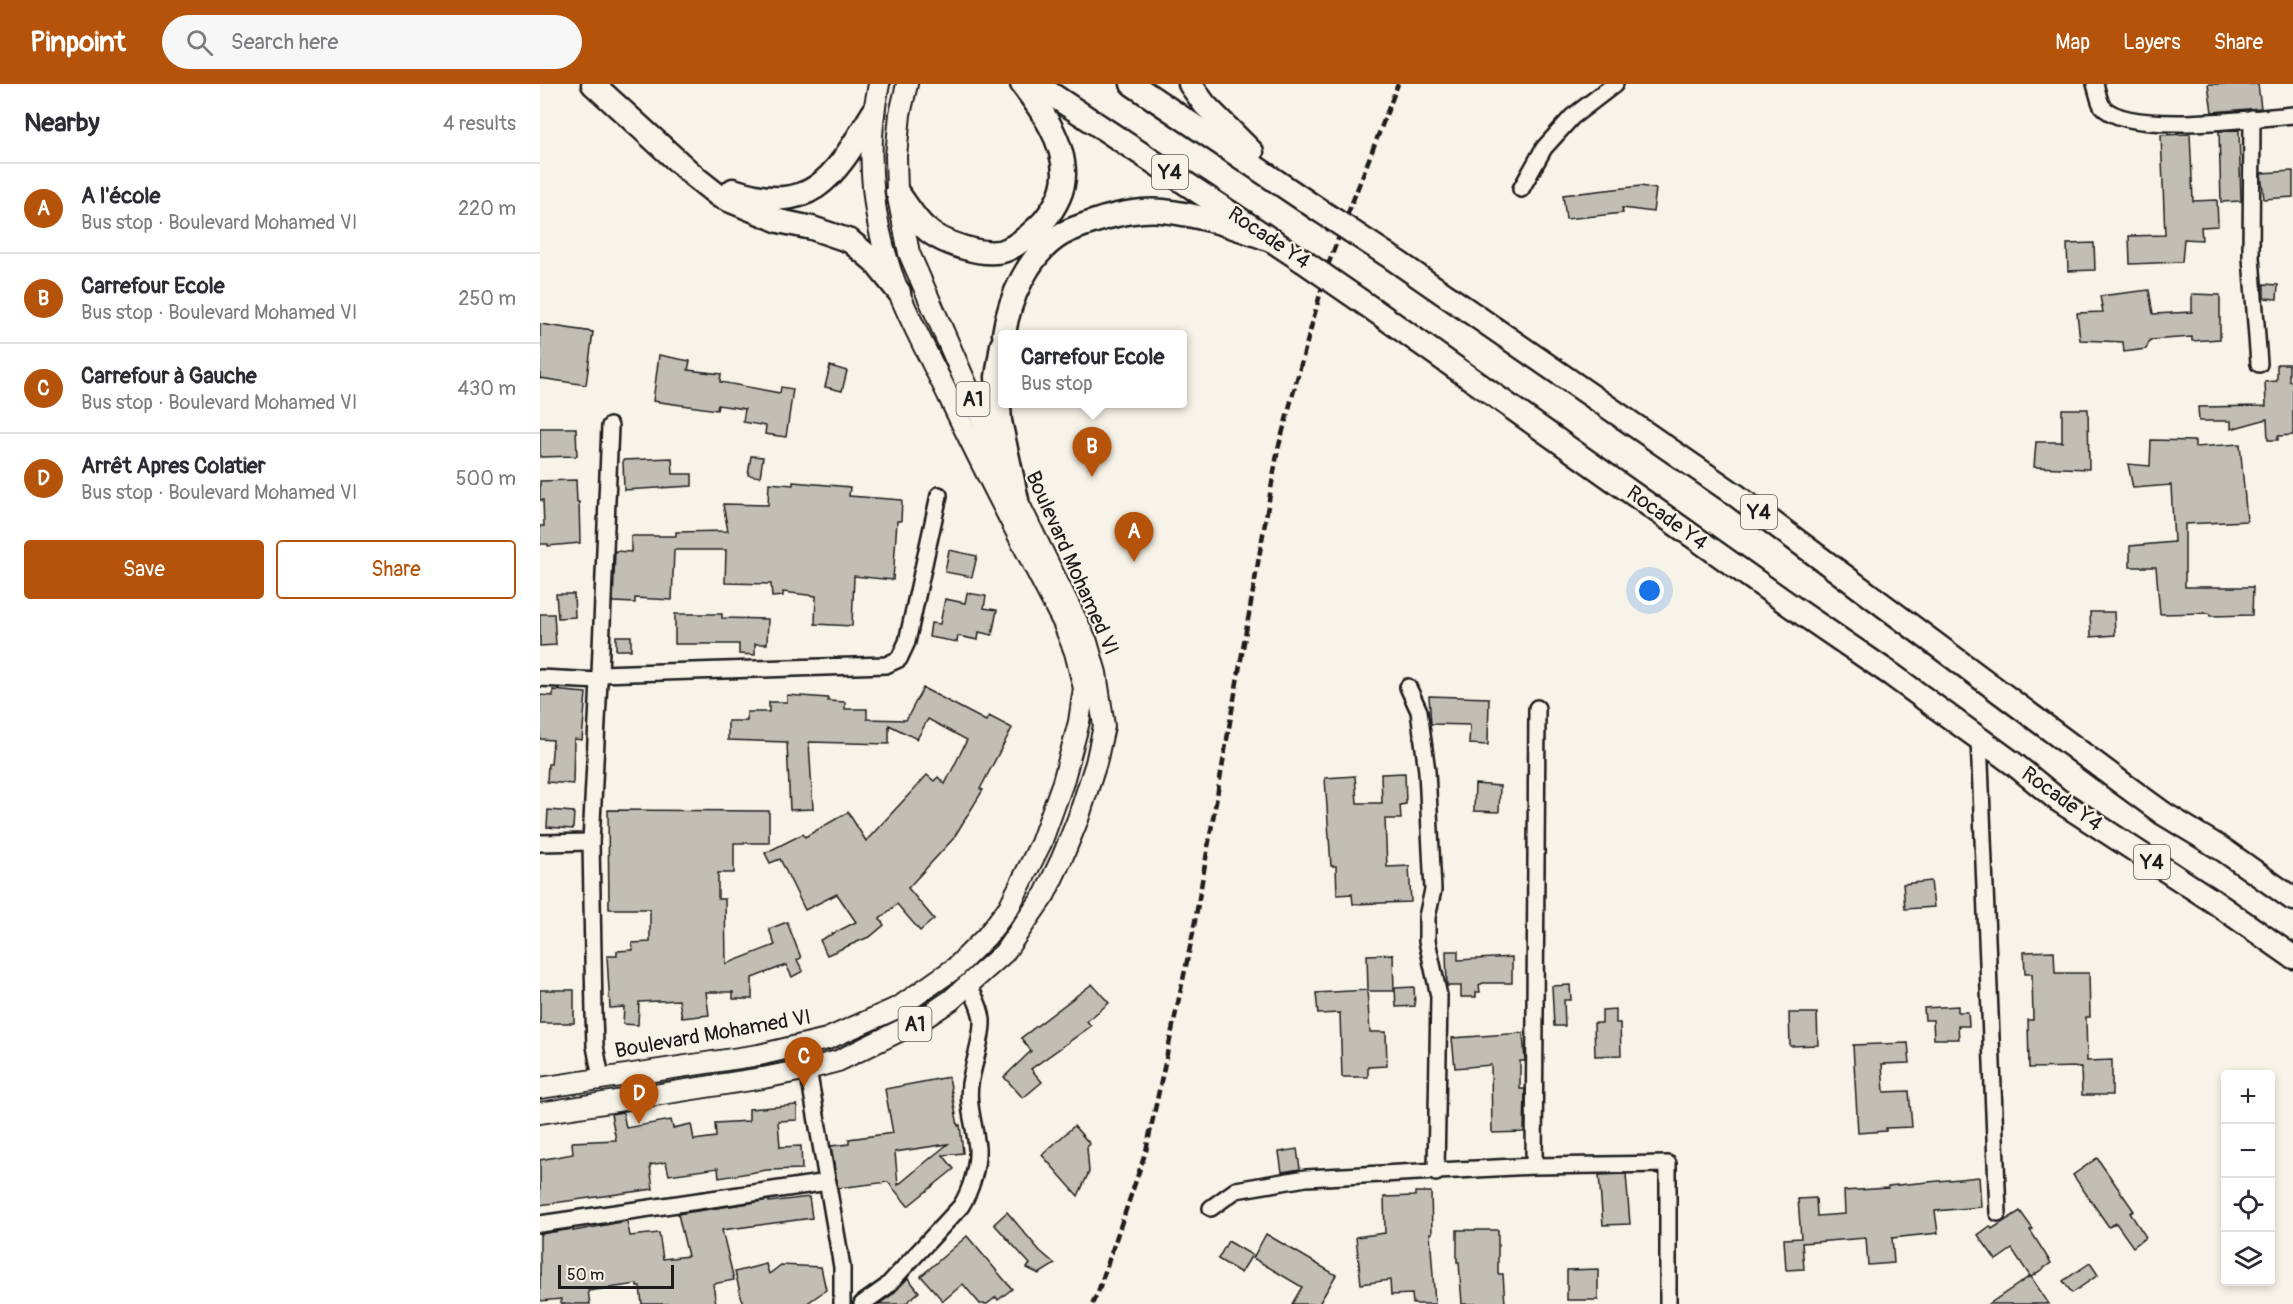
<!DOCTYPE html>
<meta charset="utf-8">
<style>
:root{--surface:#fff;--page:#f7f7f7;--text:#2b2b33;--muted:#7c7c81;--line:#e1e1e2;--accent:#b45309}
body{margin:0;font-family:Pangolin,sans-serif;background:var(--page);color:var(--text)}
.controls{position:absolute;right:18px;bottom:18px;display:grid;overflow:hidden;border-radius:6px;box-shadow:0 3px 9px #0003}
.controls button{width:54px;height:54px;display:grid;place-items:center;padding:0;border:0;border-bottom:2px solid var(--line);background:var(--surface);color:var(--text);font:30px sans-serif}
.scale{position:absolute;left:18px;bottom:15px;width:116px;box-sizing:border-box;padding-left:6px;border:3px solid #1c1c1c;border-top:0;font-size:16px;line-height:21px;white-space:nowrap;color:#1c1c1c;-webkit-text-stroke:4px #f7f3e8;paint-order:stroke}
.you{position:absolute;left:1110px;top:507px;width:21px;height:21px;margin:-15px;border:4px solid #fff;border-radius:50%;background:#1a73e8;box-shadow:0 0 0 9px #1a73e833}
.badge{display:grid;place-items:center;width:39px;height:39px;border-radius:50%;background:var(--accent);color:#fff;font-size:20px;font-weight:700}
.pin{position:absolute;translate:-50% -50px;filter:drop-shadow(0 2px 3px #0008)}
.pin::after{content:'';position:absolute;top:32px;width:21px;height:18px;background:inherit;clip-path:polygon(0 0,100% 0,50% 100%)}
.popup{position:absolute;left:458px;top:246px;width:189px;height:78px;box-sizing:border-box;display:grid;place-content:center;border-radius:6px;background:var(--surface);filter:drop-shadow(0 2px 4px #0005);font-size:20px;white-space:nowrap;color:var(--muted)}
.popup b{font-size:22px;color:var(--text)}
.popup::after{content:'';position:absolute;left:50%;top:100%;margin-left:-12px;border:12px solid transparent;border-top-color:var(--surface)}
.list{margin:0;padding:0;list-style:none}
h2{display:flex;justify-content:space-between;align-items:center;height:78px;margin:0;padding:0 24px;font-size:26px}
h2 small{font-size:20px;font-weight:400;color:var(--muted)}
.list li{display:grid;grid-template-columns:39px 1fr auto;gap:18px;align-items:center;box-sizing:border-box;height:90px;padding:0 24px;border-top:2px solid var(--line)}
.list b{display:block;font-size:22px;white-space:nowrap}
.list p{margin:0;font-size:20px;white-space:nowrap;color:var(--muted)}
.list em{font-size:20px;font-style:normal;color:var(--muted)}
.actions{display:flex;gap:12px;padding:18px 24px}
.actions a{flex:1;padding:14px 0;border:2px solid var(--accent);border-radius:6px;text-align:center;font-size:21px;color:var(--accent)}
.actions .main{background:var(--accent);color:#fff}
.icon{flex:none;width:33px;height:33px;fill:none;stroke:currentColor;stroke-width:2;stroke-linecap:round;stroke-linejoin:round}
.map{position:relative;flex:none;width:1753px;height:1220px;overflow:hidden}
header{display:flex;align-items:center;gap:36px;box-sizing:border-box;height:84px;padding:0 30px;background:var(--accent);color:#fff}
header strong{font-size:28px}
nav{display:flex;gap:33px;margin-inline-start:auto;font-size:21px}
.search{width:420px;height:54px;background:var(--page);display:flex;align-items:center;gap:15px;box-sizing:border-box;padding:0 21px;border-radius:33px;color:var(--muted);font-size:22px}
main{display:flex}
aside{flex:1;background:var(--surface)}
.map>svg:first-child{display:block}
.building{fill:#c0beb5;stroke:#1c1c1c;stroke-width:1.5;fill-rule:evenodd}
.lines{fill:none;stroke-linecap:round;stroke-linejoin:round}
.minor-casing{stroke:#1c1c1c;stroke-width:20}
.major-casing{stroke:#1c1c1c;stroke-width:24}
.highway-casing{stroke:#1c1c1c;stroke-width:27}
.minor{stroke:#f7f3e8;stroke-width:15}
.major{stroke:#f7f3e8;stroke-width:20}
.highway{stroke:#f7f3e8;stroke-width:22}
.rail{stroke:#1c1c1c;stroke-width:4.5;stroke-dasharray:9 4.5;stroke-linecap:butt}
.highway-bridge-casing{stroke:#1c1c1c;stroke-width:27;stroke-linecap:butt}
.highway-bridge{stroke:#f7f3e8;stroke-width:22}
.labels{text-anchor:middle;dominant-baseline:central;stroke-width:4.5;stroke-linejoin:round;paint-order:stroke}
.shield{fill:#f7f3e8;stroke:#5e5c59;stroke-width:1.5}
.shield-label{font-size:20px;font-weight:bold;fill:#1c1c1c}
.street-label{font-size:21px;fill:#1c1c1c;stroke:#f7f3e8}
</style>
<header>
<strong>Pinpoint</strong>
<div class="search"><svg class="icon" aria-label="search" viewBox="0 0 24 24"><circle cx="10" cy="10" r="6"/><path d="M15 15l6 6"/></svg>Search here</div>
<nav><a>Map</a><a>Layers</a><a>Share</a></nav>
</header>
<main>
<aside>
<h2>Nearby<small>4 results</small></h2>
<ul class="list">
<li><span class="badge">A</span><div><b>A l'école</b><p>Bus stop · Boulevard Mohamed VI</p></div><em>220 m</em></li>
<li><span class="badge">B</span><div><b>Carrefour Ecole</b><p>Bus stop · Boulevard Mohamed VI</p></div><em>250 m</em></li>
<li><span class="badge">C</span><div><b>Carrefour à Gauche</b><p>Bus stop · Boulevard Mohamed VI</p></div><em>430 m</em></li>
<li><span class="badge">D</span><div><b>Arrêt Apres Colatier</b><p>Bus stop · Boulevard Mohamed VI</p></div><em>500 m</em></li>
</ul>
<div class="actions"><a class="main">Save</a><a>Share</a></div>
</aside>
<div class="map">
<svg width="1753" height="1220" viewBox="0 0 1753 1220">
<rect width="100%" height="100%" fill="#f7f3e8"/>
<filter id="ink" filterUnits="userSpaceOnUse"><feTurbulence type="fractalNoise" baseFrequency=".0167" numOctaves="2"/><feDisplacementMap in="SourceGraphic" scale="12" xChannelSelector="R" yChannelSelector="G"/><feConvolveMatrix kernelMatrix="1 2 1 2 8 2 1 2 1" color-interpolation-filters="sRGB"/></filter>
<g filter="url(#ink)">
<g class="building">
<path d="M1668,0H1718L1721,24L1672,28Z"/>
<path d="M1699,46L1701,117L1681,118L1679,47Z"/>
<path d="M1650,50L1653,117L1677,116L1678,142L1661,143L1662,156L1644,155L1642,178L1590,180L1589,152L1625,151L1621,51Z"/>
<path d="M1753,87V113L1724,115L1721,89Z"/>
<path d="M1101,102L1116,105L1113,128L1082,124L1083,129L1026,135L1023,111Z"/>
<path d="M1554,159L1555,186L1528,187L1527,160Z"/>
<path d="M1724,200L1738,201L1737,215L1724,214Z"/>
<path d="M1609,206L1613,230L1652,228V210L1680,211V255L1652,257V253L1610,256L1606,265L1584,268L1583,258L1540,256L1537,229L1563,228L1560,212Z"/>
<path d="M0,240L53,248L46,301L0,294Z"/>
<path d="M119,271L150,277L148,286L181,290L180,298L240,309L241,303L253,305L246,353L225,350L226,342L203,338L205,325L178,321L177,326L113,317Z"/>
<path d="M1737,280H1749V297H1753V351L1738,352V356H1728L1727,335L1691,345V337H1659L1658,323L1726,322L1725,298L1737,297Z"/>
<path d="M290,282L307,287L302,307L285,303Z"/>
<path d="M1522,325H1548L1549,385L1494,383L1496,358H1522Z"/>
<path d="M0,344H36L37,372L0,373Z"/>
<path d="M1611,356L1655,357V363L1700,360L1707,437L1645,440V503H1713L1712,531L1670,532L1669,529L1620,530L1616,483H1590V462L1634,458L1631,401L1593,404L1588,380L1610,382Z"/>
<path d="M211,372L223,373L220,393L208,391Z"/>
<path d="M132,374L133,390H152V402L84,406L83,376Z"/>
<path d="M36,396L37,418H39L40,459L8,462V460H0V442H4L3,416H0V397Z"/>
<path d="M253,398L310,403L309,412L362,416L361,437H357L353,496L314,492L312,542L275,540L276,512L243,508V512L232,513L231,500L185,499L186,466H134L132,516L95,514V519L73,518L75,467L91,468V452H136V448L188,447L183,420L228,421L229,399L253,401Z"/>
<path d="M409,466L437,472L432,493L405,488Z"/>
<path d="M427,509L446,512L444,524L457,526L452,551L439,548L438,556L418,552L417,558L389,553L391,539L400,540L405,515L425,519Z"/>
<path d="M16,510H34L35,533L18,534Z"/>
<path d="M1550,528H1574L1575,551L1551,553Z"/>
<path d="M0,530H14L16,561L0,562Z"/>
<path d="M135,530H182V534L228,535L227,560H215V571L199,570V560H135Z"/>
<rect x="76" y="552" width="15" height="14"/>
<path d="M383,604L446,637L449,632L472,644L440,705L443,706L413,755L368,804L394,835L380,847L357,820L340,835L344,841L331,852L287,871L280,856L316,838L297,810L265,826L240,775L230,779L225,769L263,750L265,753L308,728L326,757L387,691L394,697L398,693L405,700L427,656L388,635L377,655L349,641V660L269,658L273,725L250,726L247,658L188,656V637H207V628H229V618H247V611L288,614V617L305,618V625H327V635L366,636Z"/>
<path d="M13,606L46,609L42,656L34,655L33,700L7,698L8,680H11L13,656L0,655V611L13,612Z"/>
<path d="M889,612L949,614L948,661L929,660L930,641L891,640Z"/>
<path d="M865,689L866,720L860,721L861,735H845L847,783L869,782L871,818L813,820L812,810L797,811L796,782H791L785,694L815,692L817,719H842L841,690Z"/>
<path d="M935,700L960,702L959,728L934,727Z"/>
<path d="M8,726L34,728L33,745L7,743Z"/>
<path d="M68,726L229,727V759H194V789H178V815H185L186,880L235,861L229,845L247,838L261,874L257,876L263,887L252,893L246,881L212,894V915H193V908H166L169,931L142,934L139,916L99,918L98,941L83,940L84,923L70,924L67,872H77V867L93,866L92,859L110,858V825H69Z"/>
<path d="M1391,797L1394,823L1365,825L1363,800Z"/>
<path d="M906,867H918V876L972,873V899H943L939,901L940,908H936V913H921V902H907Z"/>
<path d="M1514,867L1515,889H1549L1550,933H1546L1547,977L1572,976V1011H1542L1541,983L1489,984L1488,936H1493L1492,890H1485L1484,868Z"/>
<path d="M853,870L854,907H828L827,871Z"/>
<path d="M552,900L569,919L547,937L551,942L491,985L502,998L483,1014L464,993L491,967L481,954Z"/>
<path d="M1030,901L1031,916H1024L1025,942H1014L1012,902Z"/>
<path d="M874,903L875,922L856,923L855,904Z"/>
<rect x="0" y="906" width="34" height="33"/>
<path d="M827,906L830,948H846L847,982L828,983V993H802L800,929L778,930L776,909Z"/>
<path d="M1418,922V928H1428L1429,942H1418L1419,955H1394L1393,936H1385L1384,924Z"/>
<path d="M1076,925V939H1080L1081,971L1055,972L1054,939H1062V926Z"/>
<path d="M1249,929H1277L1278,961L1250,962Z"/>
<path d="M983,949L985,977H980V1005H985L984,1048L952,1049L951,981L915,984L912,954Z"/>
<path d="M1368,959L1370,979L1342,980L1344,1008L1369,1007L1372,1043L1346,1044V1047L1318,1049L1313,961Z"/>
<path d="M409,993L418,1042L420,1041L423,1069L403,1071L414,1085L368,1122L348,1098L298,1104L291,1062L309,1060V1055L353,1049L345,1005ZM408,1060L393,1072L358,1101L355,1068Z"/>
<path d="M257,1021V1036L238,1037L240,1063L261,1062L262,1085L227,1086L179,1094L178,1084L129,1091L126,1078L110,1081L113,1105L0,1121V1076L33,1070L32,1058L76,1056L71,1030L83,1028L86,1044L131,1036L133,1044L151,1040L154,1056L176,1053L175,1039L209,1037V1025Z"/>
<path d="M534,1042L550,1060L547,1063L549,1088L538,1112L502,1071Z"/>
<path d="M757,1065L760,1085L742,1088L739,1068Z"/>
<path d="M1557,1074L1594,1127L1590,1129L1606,1153L1593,1163L1576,1139L1569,1143L1533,1091Z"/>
<path d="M1086,1090L1090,1140L1063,1141L1059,1091Z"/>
<path d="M1439,1093L1441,1123L1395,1127L1398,1149L1352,1154L1354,1179L1328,1181L1326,1154L1262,1159L1264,1185L1246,1186L1244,1155L1261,1154L1258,1115L1276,1114L1277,1132L1305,1130L1304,1107L1348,1104V1102Z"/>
<path d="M875,1108H891L892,1149H890L895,1220H873L872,1210L851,1211L850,1196L821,1200L816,1153L845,1149L844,1113L875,1112Z"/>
<path d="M269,1113L272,1134L182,1146L194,1196L173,1200L176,1220H102L100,1203H97V1200L48,1207L50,1220H21V1215L0,1217V1150L33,1145V1147L87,1137L90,1152L119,1149L123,1175L148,1172L138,1130L229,1116V1118Z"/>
<path d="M1480,1127L1493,1145L1490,1146L1511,1179L1491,1193L1509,1220H1449L1490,1192L1472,1165L1456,1176L1438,1151L1450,1142L1452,1145Z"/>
<path d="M467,1128L500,1167L515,1180L499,1190L487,1184L490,1180L454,1140Z"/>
<path d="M917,1146H958V1190H963L965,1220H922L919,1178H917Z"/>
<path d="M726,1150L796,1191L779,1220H752L762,1203L713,1174Z"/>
<path d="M427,1152L472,1205L458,1216L456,1213L447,1220H440L423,1200L403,1217L381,1192Z"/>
<path d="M688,1157L712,1171L701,1189L678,1175Z"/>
<path d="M1550,1179L1558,1191L1532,1209L1523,1197Z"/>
<path d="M226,1180L229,1190L241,1181L281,1183L286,1206L266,1220H203L195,1188Z"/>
<path d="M1058,1185V1216H1027V1186Z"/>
<path d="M368,1194L379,1208L365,1220H339L353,1210Z"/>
</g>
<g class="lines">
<g class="minor-casing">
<g id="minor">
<path d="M1555,0C1557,6 1559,17 1562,22C1586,52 1716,34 1753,31"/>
<path d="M1712,34L1711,173L1719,280"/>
<path d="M981,105L1004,64L1032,33L1075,0"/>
<path d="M60,590L70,342"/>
<path d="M0,594L59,597L60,590L346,581L359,575L367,558L399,411"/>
<path d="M59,597L51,758L54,930L55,962L61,994"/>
<path d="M868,603L879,627L887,687L893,806L887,833V857L899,912L896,1089"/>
<path d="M1439,654L1458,1129"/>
<path d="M0,759L51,758"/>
<path d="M261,961L268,985L302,1183V1220"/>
<path d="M994,1082L997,624"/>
<path d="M671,1124L696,1106L766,1094L994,1082L1128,1080V1220"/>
<path d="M0,1140L288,1098"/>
<path d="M322,1220L346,1203L421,1122C431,1106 438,1083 437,1064C435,1042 427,1022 430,1000C433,980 443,954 442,936C441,923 434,912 429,901"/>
</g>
</g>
<g class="major-casing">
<g id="major">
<path d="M0,1004L219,971L287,955L359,923L415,884L447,852L469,823L501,759L523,698L539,638L544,604L535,568L523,538C485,464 446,391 410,315C393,280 374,245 359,209C332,143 324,70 339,0"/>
<path d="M0,1029L223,994L268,985L298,977L380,937L411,916L464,869L505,810L522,774L538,735L556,679L564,642L556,589L547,558L477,416L369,169L357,108L356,72L360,30L367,0"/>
</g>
</g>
<g class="highway-casing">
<g id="highway">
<path d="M53,0L155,93L179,112L239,137L272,144L310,157L333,176L359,208"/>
<path d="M496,0L763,177"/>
<path d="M592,0L779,126"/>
<path d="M650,0L665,21L712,68"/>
<path d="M193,106C274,133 295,91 333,29"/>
<path d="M357,108C366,119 374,134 385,144C401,159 445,174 466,166C479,161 493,148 503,138C514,125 524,108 524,90C524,57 501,25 482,0"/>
<path d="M846,170L1197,412L1583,700L1624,730L1685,767L1753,815"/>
<path d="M834,226L1254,524L1352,591L1474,680L1518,716L1673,817L1753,873"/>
<path d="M464,250C469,215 489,169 522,150C535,143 550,139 565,134C583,129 605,125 623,127C662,131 697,144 734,157"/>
<path d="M462,261L457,293L460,337L477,416"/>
</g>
</g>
<use href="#minor" class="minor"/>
<use href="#major" class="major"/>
<use href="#highway" class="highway"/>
<path class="rail" d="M552,1220L558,1208L606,1067L652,854L738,365L788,181L858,0"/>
<g class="highway-bridge-casing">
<g id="highway-bridge">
<path d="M779,126L846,170"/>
<path d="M763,177L834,226"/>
</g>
</g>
<use href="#highway-bridge" class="highway-bridge"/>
</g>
</g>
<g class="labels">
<g class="shield">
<rect x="612" y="71" width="36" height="34" rx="4.5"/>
<rect x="416.5" y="298" width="33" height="34" rx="4.5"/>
<rect x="1201" y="411" width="36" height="34" rx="4.5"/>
<rect x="1594" y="761" width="36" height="34" rx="4.5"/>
<rect x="358.5" y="923" width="33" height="34" rx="4.5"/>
</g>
<g class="shield-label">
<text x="630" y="88">Y4</text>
<text x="433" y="315">A1</text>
<text x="1219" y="428">Y4</text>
<text x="1612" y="778">Y4</text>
<text x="375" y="940">A1</text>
</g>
<g class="street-label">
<text transform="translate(729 154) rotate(34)">Rocade Y4</text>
<text transform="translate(1127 434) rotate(36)">Rocade Y4</text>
<text transform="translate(532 479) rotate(66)">Boulevard Mohamed VI</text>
<text transform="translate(1522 715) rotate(36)">Rocade Y4</text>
<text transform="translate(173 950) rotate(-10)">Boulevard Mohamed VI</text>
</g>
</g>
</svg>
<div class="controls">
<button>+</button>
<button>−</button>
<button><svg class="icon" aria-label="locate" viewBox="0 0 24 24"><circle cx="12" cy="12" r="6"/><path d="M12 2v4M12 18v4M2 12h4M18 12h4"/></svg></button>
<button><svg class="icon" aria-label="layers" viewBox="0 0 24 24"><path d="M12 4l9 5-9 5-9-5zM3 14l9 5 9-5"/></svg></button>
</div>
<div class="scale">50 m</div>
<div class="you"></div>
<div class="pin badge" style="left:594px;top:478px">A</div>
<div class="pin badge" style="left:552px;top:393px">B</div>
<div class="popup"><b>Carrefour Ecole</b>Bus stop</div>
<div class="pin badge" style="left:264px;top:1003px">C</div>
<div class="pin badge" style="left:99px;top:1040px">D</div>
</div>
</main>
